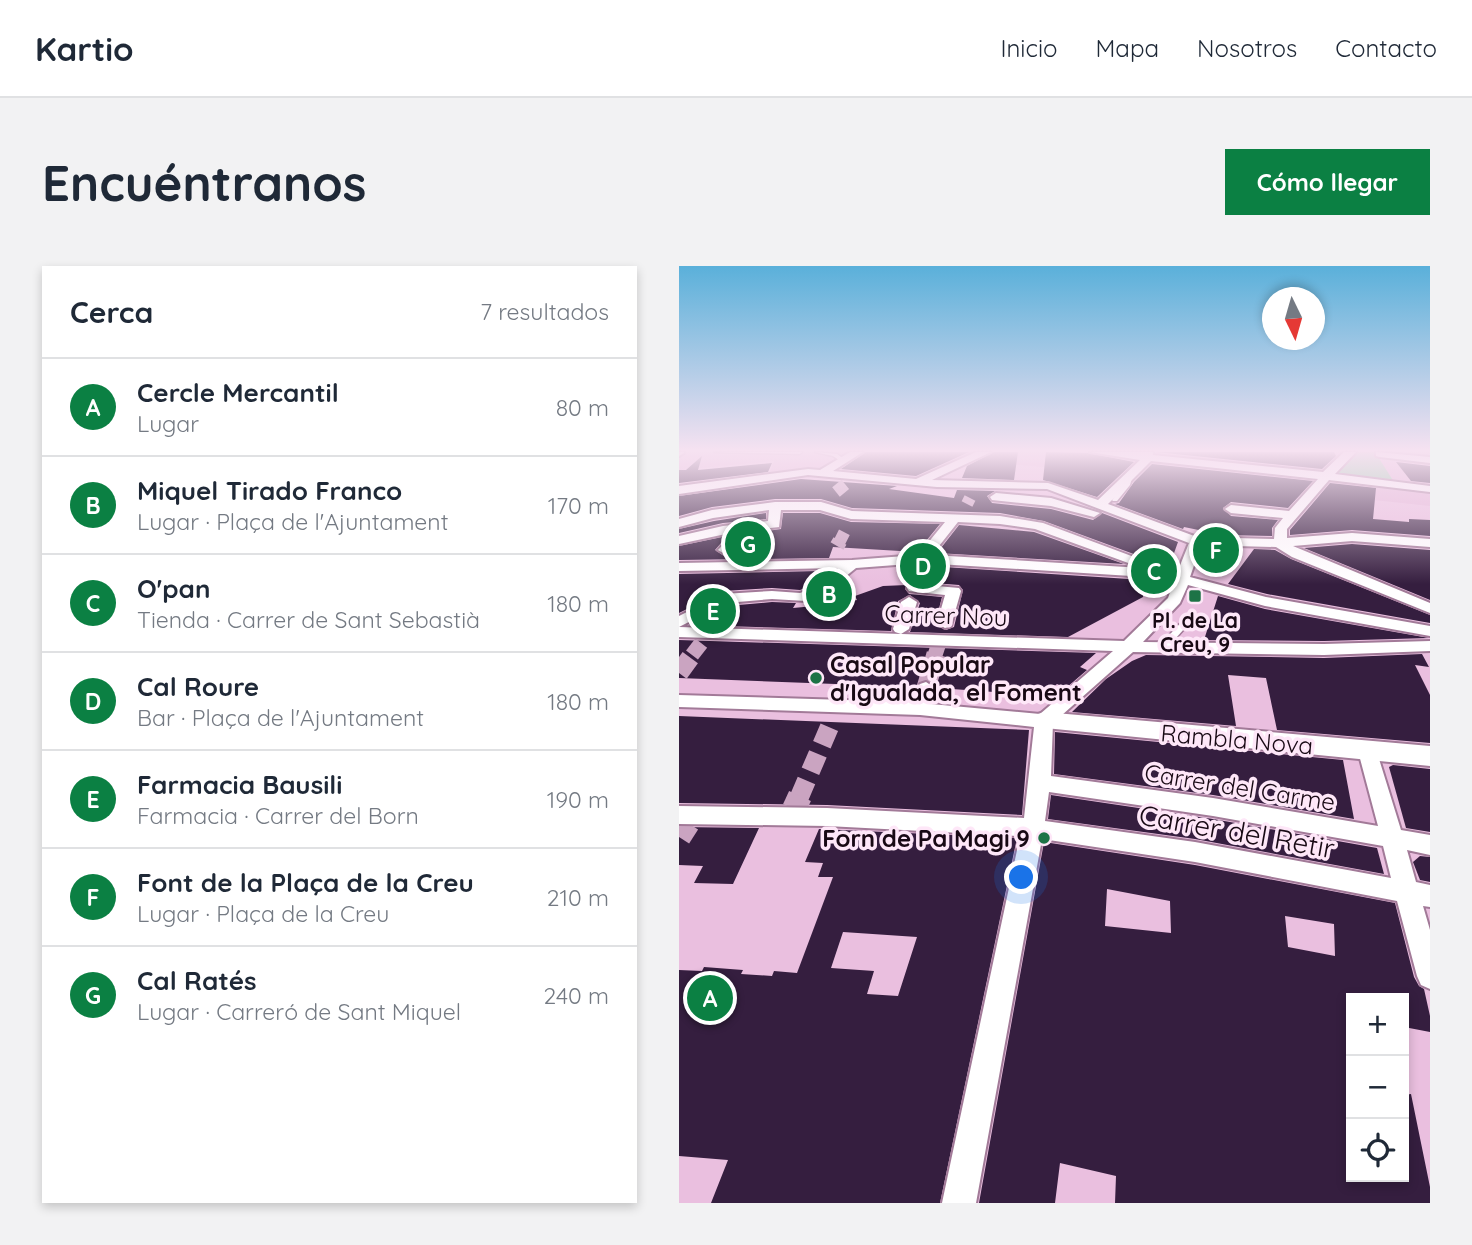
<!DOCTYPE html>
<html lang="es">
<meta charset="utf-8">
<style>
:root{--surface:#fff;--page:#f2f2f3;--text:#1f2937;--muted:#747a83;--line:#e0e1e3;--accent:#0b8043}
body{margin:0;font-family:Quicksand,sans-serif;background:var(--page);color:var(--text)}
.controls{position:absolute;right:21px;bottom:21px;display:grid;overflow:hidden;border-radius:0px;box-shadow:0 4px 10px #0003}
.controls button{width:63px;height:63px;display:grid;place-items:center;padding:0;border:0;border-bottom:2px solid var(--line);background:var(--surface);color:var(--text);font:35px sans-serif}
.compass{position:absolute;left:583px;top:21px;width:63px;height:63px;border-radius:50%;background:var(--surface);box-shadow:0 4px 10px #0003;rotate:175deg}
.you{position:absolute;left:343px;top:612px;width:24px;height:24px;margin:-18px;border:5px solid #fff;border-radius:50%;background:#1a73e8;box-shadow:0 0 0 10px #1a73e833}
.badge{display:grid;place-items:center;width:46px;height:46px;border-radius:50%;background:var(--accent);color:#fff;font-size:23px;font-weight:700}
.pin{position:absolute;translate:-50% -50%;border:4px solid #fff;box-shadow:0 2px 7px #0006}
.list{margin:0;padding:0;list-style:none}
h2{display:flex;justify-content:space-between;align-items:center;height:91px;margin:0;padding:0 28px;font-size:30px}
h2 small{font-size:23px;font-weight:400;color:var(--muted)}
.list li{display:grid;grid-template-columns:46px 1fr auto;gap:21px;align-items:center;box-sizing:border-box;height:98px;padding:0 28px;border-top:2px solid var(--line)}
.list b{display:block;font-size:26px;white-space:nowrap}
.list p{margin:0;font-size:23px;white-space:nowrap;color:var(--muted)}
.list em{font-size:23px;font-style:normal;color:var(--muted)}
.icon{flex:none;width:38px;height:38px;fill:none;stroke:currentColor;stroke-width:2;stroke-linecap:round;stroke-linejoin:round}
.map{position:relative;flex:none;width:751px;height:937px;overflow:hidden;border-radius:0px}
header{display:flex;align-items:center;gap:42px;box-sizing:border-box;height:98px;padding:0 35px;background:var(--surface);border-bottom:2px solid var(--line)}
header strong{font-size:33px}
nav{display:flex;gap:38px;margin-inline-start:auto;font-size:24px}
.intro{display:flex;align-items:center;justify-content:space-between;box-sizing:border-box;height:168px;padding:0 42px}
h1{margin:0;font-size:49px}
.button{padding:18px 32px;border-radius:0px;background:var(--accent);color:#fff;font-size:24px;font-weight:700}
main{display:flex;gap:42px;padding:0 42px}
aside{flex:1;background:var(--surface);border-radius:0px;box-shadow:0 4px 10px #0003}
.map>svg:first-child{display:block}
.built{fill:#e2b1d5}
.green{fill:#87cda0}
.building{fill:#351e3f;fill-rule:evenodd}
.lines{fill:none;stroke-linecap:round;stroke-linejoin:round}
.street-tunnel-far3{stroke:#caa4c1;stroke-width:12;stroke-dasharray:12 6;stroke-linecap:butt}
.street-tunnel-far2{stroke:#caa4c1;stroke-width:15;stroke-dasharray:15 8;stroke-linecap:butt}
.street-tunnel-far1{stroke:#caa4c1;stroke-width:19;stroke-dasharray:19 10;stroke-linecap:butt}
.street-tunnel{stroke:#caa4c1;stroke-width:24;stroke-dasharray:24 12;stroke-linecap:butt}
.lane-casing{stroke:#a27a98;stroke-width:3}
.street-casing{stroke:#a27a98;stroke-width:4}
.secondary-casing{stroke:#a27a98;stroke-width:4}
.lane{fill:#fff;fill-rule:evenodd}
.street{fill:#fff;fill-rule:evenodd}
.secondary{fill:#fff;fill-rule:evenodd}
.poi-dot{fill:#1d7346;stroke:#fee7f8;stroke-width:2.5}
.labels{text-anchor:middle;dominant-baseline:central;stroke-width:7;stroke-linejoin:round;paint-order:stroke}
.far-poi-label{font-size:21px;font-weight:bold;fill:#180914;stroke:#fee7f8}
.street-label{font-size:24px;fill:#180914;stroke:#fee7f8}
.poi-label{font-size:24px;font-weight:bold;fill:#180914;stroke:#fee7f8;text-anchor:start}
.near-street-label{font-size:28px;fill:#180914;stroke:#fee7f8}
</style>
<header>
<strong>Kartio</strong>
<nav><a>Inicio</a><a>Mapa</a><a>Nosotros</a><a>Contacto</a></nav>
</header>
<div class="intro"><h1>Encuéntranos</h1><a class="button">Cómo llegar</a></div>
<main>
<aside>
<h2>Cerca<small>7 resultados</small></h2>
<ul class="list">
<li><span class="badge">A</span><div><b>Cercle Mercantil</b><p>Lugar</p></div><em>80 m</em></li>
<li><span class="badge">B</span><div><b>Miquel Tirado Franco</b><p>Lugar · Plaça de l'Ajuntament</p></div><em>170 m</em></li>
<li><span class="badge">C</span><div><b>O'pan</b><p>Tienda · Carrer de Sant Sebastià</p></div><em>180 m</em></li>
<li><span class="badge">D</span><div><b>Cal Roure</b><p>Bar · Plaça de l'Ajuntament</p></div><em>180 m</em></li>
<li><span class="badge">E</span><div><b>Farmacia Bausili</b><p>Farmacia · Carrer del Born</p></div><em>190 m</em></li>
<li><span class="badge">F</span><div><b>Font de la Plaça de la Creu</b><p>Lugar · Plaça de la Creu</p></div><em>210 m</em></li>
<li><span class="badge">G</span><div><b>Cal Ratés</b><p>Lugar · Carreró de Sant Miquel</p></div><em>240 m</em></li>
</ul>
</aside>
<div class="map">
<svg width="751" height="937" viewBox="0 0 751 937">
<rect width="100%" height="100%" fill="#eabfdf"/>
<path class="built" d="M0,186H751V240L448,208L294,195L245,216L126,203L91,206L95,195L0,204Z"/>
<path class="green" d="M678,186H696L715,216L655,209Z"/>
<g class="building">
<path d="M187,186H290L237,210L162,203Z"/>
<path d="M315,186H339L335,214L283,212L288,200Z"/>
<path d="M367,186L409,187L455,196L418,231L364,214Z"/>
<path d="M477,186H655L657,190L643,203Z"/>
<path d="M23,190L19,204L93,197L89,206L0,217V204H7Z"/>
<path d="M717,196L751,200V217L732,215Z"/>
<path d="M473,198L634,215L609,242L552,236L544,242L552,250L599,254L593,262V270L544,269L505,261L504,263L436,238L440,237L455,216Z"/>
<path d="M122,213L218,220L210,223L275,232L278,224L316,225L308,230L313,237L372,243L414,254L423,247L499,276L490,301L365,255L321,247L173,242L142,233H96L33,241L0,250V230Z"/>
<path d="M651,217L697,222L694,253L730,256V253L751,254V270L673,264L611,269V264Z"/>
<path d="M87,247V253L44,257L0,267V263L35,255Z"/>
<path d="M104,247H141L172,256L261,258L238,286L154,281L150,292L0,294V280L48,270L36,284L45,290H52L74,267L102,263Z"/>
<path d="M280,259L355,266L445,298L258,287Z"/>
<path d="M673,278L751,284V334L625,282Z"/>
<path d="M575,283L596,284L612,293L751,349V357L588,328L549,318Z"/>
<path d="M249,300L466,314L464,331L389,371L231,366L241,337L231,329L219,335L212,365L10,359L48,340L93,336L117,337L114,342L157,338L178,334L176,330L204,320L228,319L226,323L230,328L263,331L256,358L267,364L275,361L284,324L280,319L241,316Z"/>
<path d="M141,305L129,321L121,324L93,322L44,325L0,347V308Z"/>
<path d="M539,330L586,343L750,372L645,375L525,374Z"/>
<path d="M0,374L417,387L401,401L408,404L387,422L378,418L362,431L348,430V432L328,430L329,427L259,422L246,414L240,416L237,421L0,412Z"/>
<path d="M743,388L750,401L736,399L751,429V477L598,464L587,412L549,409L557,460L393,446L427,413L453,395L467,389L645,392Z"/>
<path d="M0,450L350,464L343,549L148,539L0,537Z"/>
<path d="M376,466L664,494L675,553L534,529L375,508Z"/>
<path d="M714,499L751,503V566L727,562L710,501Z"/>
<path d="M372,529L534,553L698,582L705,608L516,573L369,553Z"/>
<path d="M0,561L80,562L54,618L15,617L24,600L0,599Z"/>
<path d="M140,563L338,572L261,937H32L49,894L0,890V704L23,705L25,701L64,704L62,708L93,710L95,705L118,707L154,611H139L144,597L126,596ZM164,666L238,671L219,730L188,728L195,705L152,702Z"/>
<path d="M365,576L516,599L716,637L735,711L740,720L745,723L751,750V766L725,761V732H672V911H725V829L732,828L751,921V937H436L437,910L381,897L376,937H300ZM428,623L491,635L492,667L426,660ZM606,650L655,658L656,690L609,681Z"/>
<path d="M741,590L751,591V616L741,614L734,596Z"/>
</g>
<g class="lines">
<g class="street-tunnel-far3">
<path d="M157,226L168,217"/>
<path d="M288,238L291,232"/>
<path d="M160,277L166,265"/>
</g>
<g class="street-tunnel-far2">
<path d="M158,280L161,275"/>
<path d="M13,389L27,371"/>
<path d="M256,389L260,377"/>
</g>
<g class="street-tunnel-far1">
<path d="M0,407L14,388"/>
<path d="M247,422L257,388"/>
<path d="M120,532L153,455"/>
</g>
<g class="street-tunnel">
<path d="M115,543L121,530"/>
<path d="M0,571L9,557"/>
</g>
<g class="lane-casing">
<g id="lane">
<path d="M35,186H123L121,188Z"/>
<path d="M136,186L158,188L168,195L163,196L154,190Z"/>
<path d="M448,211L453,212L451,219L438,235H434L433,234L445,219Z"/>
<path d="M508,350H514L515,352L487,383H481L480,381L481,379Z"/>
</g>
</g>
<g class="street-casing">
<g id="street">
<path d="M0,186H5V187L0,190Z"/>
<path d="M171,186H184L154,205L237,213L297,186H312L253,214L369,217L419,234L461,194L411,186H474V189L644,206L665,186H677L656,208L751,220V226L650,214L608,263V272L673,267L751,273V281L673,275L614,280L751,337V347L613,291L597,281L522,279L511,311L587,331L751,360V370L586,340L509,319L501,337L464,376L645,378L751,375V385L645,389L454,386L374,457L372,510L534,532L699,560L679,485L682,480L689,478L696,480L722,564L751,569V589L728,584L737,616L751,619V641L744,640L751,664V723L742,719L738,710L718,635L516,596L363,573L297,937H263L341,570L148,560L0,558V540L148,542L345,552L355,461L241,449L0,441V429L234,436L241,418L247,416L256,422L252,438L361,448L434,385L0,371V361L445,375L489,332L495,315L484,312L243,297L177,302L145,328L127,335L93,333L47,337L0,361V350L44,328L93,325L121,327L135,322L159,302L0,305V297L173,294L239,289L266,256L172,253L141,244H102L100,261L73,264L51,287L46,288L39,284L56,266L0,278V270L44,260L89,255L90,244L34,252L0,261V253L33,244L96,236H142L173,245L321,250L364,257L498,307L510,277L368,223L258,221L129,209L0,228V220L129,203L141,204ZM472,195L639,213L610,245L552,239L546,243L552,247L604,252L596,262L595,273L518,271L429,238ZM279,256L321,258L356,263L463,302L253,289ZM370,526L534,550L704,580L712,612L516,576L366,555Z"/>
<path d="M697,186L751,191V197L701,191L697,190Z"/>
<path d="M317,227L372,232L421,247L415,251L372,240L313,234L311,231Z"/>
<path d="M235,318L280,322L282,325L272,360L266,362L258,357L266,329L230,325L228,322Z"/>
<path d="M230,331L238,336L230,363L222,368L216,366L214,363L222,336Z"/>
</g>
</g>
<g class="secondary-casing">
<path id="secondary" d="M365,446L751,480V500L356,461L352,455L356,449Z"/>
</g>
<use href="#lane" class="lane"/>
<use href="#street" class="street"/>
<use href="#secondary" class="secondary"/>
</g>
<linearGradient id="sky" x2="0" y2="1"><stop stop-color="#5ab0da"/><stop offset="0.58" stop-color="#f6e2f1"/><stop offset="1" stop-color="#f6e2f1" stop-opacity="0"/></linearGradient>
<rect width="751" height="318" fill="url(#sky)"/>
<g class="poi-dot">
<rect x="509" y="323" width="14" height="14" rx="3.5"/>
<circle cx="137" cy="412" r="7"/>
<circle cx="365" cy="572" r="7"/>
</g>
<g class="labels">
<g class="far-poi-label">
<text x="516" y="354">Pl. de La<tspan x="516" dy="24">Creu, 9</tspan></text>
</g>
<g class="street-label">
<text transform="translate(267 349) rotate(2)">Carrer Nou</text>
<text transform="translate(558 473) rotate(5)">Rambla Nova</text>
<text transform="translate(561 521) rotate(9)">Carrer del Carme</text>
</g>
<g class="poi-label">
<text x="151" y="398">Casal Popular<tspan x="151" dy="28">d'Igualada, el Foment</tspan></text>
<text x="351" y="572" text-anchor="end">Forn de Pa Magi 9</text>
</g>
<g class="near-street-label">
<text transform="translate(558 565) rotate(10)">Carrer del Retir</text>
</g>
</g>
</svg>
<div class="controls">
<button>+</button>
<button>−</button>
<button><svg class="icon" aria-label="locate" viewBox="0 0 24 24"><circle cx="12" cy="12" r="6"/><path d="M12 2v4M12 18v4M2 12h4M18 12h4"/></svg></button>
</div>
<svg class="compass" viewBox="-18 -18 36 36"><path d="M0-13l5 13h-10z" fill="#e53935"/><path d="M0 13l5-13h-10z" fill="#747a83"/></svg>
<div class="you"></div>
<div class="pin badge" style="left:31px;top:732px">A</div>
<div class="pin badge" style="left:150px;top:328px">B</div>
<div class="pin badge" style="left:475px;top:305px">C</div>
<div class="pin badge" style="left:244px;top:300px">D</div>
<div class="pin badge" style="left:34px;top:345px">E</div>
<div class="pin badge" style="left:537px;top:284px">F</div>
<div class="pin badge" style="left:69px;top:278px">G</div>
</div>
</main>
